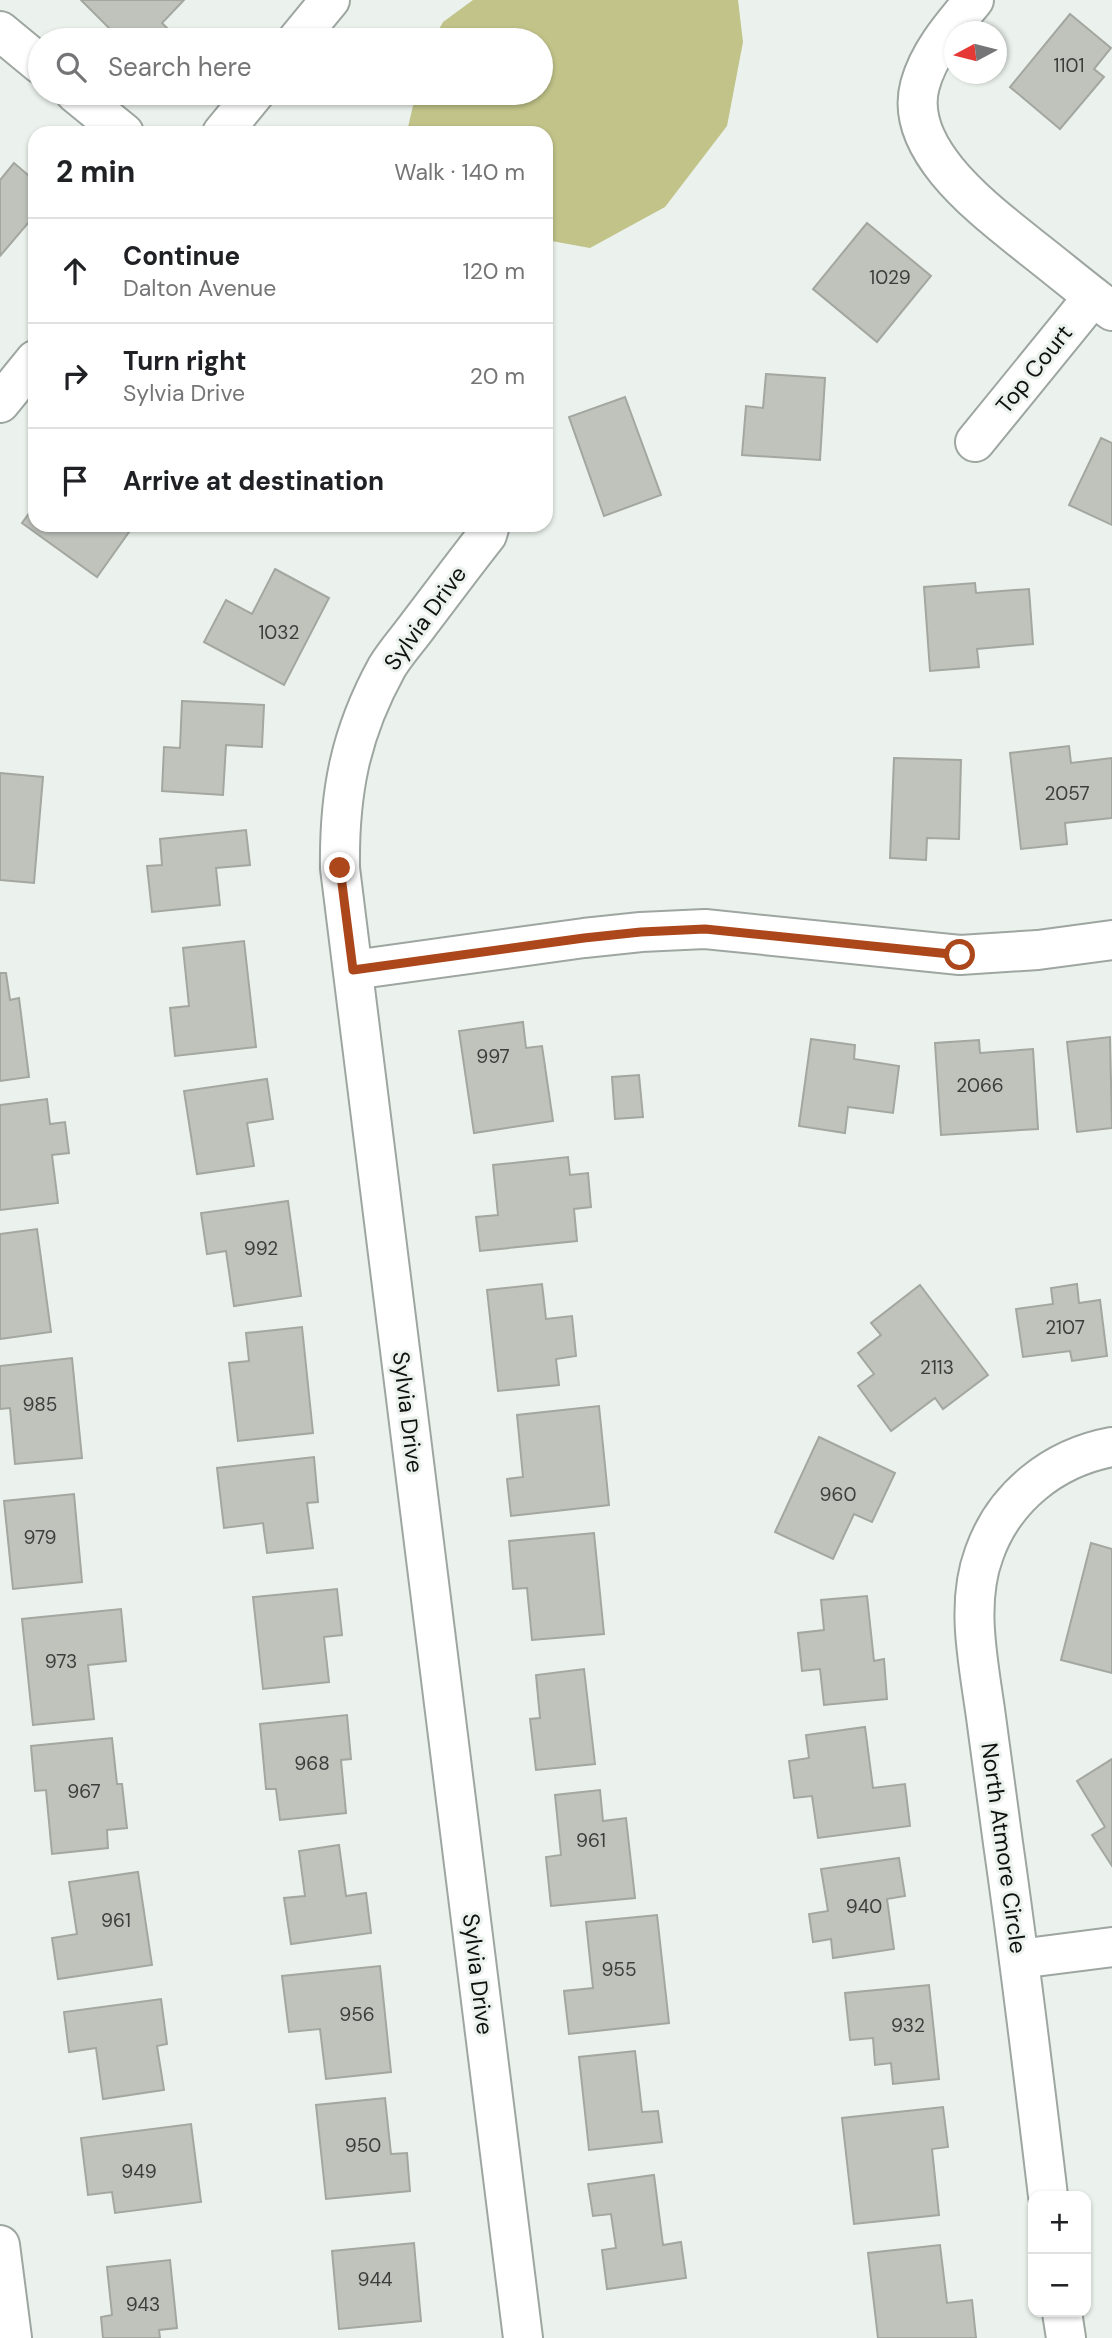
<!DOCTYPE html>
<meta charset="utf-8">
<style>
:root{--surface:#fff;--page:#f2f2f2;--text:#202124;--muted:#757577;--line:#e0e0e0}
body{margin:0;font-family:"DM Sans",sans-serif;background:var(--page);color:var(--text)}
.controls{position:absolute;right:21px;bottom:21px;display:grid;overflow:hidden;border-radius:14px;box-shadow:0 2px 5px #0004}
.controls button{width:63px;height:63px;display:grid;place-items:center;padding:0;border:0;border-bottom:2px solid var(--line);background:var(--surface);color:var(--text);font:35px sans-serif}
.compass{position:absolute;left:944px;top:21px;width:63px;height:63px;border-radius:50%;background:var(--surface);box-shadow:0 2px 5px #0004;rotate:263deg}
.stop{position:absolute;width:21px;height:21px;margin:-16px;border:5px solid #ac471b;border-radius:50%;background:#fff}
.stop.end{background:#ac471b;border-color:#fff;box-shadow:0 2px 7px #0008}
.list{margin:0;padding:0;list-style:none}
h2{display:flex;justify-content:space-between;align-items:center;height:91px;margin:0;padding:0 28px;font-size:30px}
h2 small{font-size:23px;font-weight:400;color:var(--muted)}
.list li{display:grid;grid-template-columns:46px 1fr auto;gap:21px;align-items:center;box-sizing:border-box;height:105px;padding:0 28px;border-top:2px solid var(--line)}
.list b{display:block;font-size:26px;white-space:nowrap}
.list p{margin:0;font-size:23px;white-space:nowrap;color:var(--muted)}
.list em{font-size:23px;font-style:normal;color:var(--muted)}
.icon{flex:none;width:38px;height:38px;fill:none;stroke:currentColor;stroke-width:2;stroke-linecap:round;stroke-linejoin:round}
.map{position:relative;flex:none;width:1112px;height:2338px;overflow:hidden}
.search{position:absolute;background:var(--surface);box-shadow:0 2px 5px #0004;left:28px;top:28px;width:525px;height:77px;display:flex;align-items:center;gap:18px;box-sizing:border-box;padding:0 24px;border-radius:38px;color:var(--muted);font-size:26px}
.panel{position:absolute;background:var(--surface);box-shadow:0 2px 5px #0004;left:28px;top:126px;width:525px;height:406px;border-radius:21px}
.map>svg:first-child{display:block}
.green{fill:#c1c389}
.building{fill:#bfc3bc;stroke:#a3a7a0;stroke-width:2}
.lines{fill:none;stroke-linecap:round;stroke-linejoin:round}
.street-casing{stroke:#9ea6a1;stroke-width:42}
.street{stroke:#fff;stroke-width:38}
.route{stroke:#ac471b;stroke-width:9}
.labels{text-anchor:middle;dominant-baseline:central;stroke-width:6;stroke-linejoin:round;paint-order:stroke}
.number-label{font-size:19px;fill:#3c3e3b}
.street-label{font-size:23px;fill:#101210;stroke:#ebf2ed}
</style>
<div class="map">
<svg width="1112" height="2338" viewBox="0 0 1112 2338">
<rect width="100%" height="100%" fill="#ebf2ed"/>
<path class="green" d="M473,0H738L743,42L727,126L665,207L590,248L546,240V133H411L408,127L416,93H541V40H433L443,22Z"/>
<g class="building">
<path d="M81,0H184L162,23L177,38L175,40H121Z"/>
<path d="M1070,14L1111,48L1094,69L1104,77L1060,129L1010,87Z"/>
<path d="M14,163L35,181V215L0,256V180Z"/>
<path d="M867,223L931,276L877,342L813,289Z"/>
<path d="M766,374L825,378L820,460L742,455L746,406L763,408Z"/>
<path d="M625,397L661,495L604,516L569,417Z"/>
<path d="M1101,438L1112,443V525L1069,505Z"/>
<path d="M35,505V525H134L97,577L22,523Z"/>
<path d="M275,569L329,598L284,685L204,642L226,600L252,614Z"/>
<path d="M975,583L976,593L1029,589L1033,644L977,649L979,667L930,671L924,587Z"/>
<path d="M182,701L264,705L262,747L226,745L223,795L162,791L164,747L180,748Z"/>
<path d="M1069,746L1071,763L1112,758V818L1065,823L1067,844L1021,849L1010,753Z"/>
<path d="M894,758L961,760L959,839L927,838L926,860L890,858Z"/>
<path d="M0,773L43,777L34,883L0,880Z"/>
<path d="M246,830L250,865L216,868L220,905L152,912L147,866L162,865L160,839Z"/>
<path d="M244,941L256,1047L175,1056L170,1008L189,1006L183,948Z"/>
<path d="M0,973H6L10,1000L19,998L29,1077L0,1081Z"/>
<path d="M523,1022L526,1048L542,1046L553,1121L474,1133L459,1031Z"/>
<path d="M1110,1037L1112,1128L1077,1132L1067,1042Z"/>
<path d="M811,1039L855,1045L854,1059L899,1066L893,1113L848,1107L845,1133L799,1126Z"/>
<path d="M979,1040L980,1053L1033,1049L1038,1129L941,1135L935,1043Z"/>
<path d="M639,1075L643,1117L615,1119L612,1077Z"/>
<path d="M267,1079L273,1119L247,1123L254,1166L197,1174L184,1091Z"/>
<path d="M47,1099L50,1124L65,1122L69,1153L52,1155L58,1203L0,1210V1105Z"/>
<path d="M568,1157L570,1175L588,1173L591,1207L574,1209L577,1241L480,1251L476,1217L498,1215L493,1165Z"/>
<path d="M288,1201L301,1296L234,1306L226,1251L207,1254L201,1213Z"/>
<path d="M37,1229L51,1332L0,1339V1234Z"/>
<path d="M542,1284L546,1319L572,1316L576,1356L556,1359L559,1385L498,1391L487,1290Z"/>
<path d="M1077,1284L1079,1303L1100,1300L1107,1356L1072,1361L1070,1351L1023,1357L1016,1309L1053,1304L1051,1288Z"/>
<path d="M920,1285L988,1375L943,1409L935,1398L891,1431L858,1386L874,1374L858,1353L881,1335L871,1323Z"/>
<path d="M302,1327L313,1433L238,1441L229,1363L249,1361L246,1333Z"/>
<path d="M72,1358L82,1458L15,1464L10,1408L0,1409V1366Z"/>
<path d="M599,1406L609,1505L511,1516L507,1479L523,1477L517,1415Z"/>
<path d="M819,1437L895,1473L872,1522L854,1514L833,1559L775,1532Z"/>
<path d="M314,1457L318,1502L307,1503L313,1548L267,1553L263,1523L224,1528L217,1468Z"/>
<path d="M74,1494L82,1582L13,1589L4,1501Z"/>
<path d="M594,1533L604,1634L532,1640L527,1588L513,1589L509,1541Z"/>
<path d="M1091,1543L1112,1549V1673L1061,1660Z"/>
<path d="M337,1589L342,1635L324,1637L329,1682L263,1689L253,1597Z"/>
<path d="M867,1596L874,1661L884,1659L887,1699L824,1705L820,1669L802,1671L798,1633L824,1630L821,1600Z"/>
<path d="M121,1609L126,1661L88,1665L94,1719L33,1725L22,1619Z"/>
<path d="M584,1669L595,1764L536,1770L530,1719L540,1718L536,1675Z"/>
<path d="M347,1715L351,1759L341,1760L346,1813L280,1820L276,1789H266L260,1724Z"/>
<path d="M865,1727L873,1788L905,1784L910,1826L818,1838L812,1796L794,1798L789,1761L809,1758L806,1735Z"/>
<path d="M112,1738L117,1784H122L127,1828L107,1830L108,1848L52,1854L46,1790L35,1791L31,1746Z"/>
<path d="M1112,1759V1866L1092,1835L1105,1827L1077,1781Z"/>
<path d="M600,1790L603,1821L626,1818L635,1898L551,1906L546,1857L561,1855L555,1795Z"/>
<path d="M339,1845L346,1896L366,1893L371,1933L291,1944L284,1898L305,1896L299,1851Z"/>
<path d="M899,1858L905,1896L887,1899L894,1949L833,1958L831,1939L813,1942L809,1914L828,1911L821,1869Z"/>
<path d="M138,1872L152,1965L58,1979L52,1938L77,1934L69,1882Z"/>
<path d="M657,1915L669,2023L569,2034L564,1991L593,1988L586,1922Z"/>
<path d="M380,1966L391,2072L326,2079L320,2029L289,2032L282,1976Z"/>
<path d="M929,1985L939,2079L893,2084L891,2063L875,2065L873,2038L850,2040L845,1993Z"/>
<path d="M161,1999L167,2044L157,2046L164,2090L103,2099L96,2048L69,2052L64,2012Z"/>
<path d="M635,2051L642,2112L658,2111L662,2142L589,2150L579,2057Z"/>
<path d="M385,2098L391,2154L407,2153L410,2191L326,2199L316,2105Z"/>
<path d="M943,2107L948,2147L932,2149L939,2215L854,2224L842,2118Z"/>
<path d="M191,2124L201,2202L115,2213L112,2192L88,2195L81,2138Z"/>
<path d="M654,2175L663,2245L681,2242L686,2278L607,2289L602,2250L616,2248L611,2214L593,2216L588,2184Z"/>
<path d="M414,2243L421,2321L339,2329L332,2251Z"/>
<path d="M940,2245L947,2303L972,2300L976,2338H878L868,2253Z"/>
<path d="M170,2260L177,2328L159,2330L160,2338H103L101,2317L112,2315L107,2267Z"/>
</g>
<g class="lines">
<g class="street-casing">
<g id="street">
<path d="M974,0C953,25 929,52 920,85C902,151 989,213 1032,248C1059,269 1085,291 1112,311"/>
<path d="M0,31L40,64"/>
<path d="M297,40L330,0"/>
<path d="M75,93L124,133"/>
<path d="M222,133L255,93"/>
<path d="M0,403L35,360"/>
<path d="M975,442L1093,297"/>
<path d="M490,525L487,535C464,564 442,594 419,624C409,638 396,652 387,667C350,734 339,793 340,868L523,2338"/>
<path d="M353,970L584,938L641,932L705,929L960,955L1038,950L1112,940"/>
<path d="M1019,1959L1112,1947"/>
<path d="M1048,2196C1034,2078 1020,1961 1003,1843C997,1801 992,1759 986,1717C979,1665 965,1605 984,1554C1004,1497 1053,1458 1112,1447"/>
<path d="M0,2245L12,2338"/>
<path d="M1062,2312L1066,2338"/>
</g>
</g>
<use href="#street" class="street"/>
</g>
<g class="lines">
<path class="route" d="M340,868L353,970L584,938L641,932L705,929L960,955"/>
</g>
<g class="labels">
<g class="number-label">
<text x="1069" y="65">1101</text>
<text x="890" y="277">1029</text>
<text x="279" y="632">1032</text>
<text x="1067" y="793">2057</text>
<text x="493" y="1056">997</text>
<text x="980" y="1085">2066</text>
<text x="261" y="1248">992</text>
<text x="1065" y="1327">2107</text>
<text x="937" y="1367">2113</text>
<text x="40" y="1404">985</text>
<text x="838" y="1494">960</text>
<text x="40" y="1537">979</text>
<text x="61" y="1661">973</text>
<text x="312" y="1763">968</text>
<text x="84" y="1791">967</text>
<text x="591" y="1840">961</text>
<text x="864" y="1906">940</text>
<text x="116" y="1920">961</text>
<text x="619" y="1969">955</text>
<text x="357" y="2014">956</text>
<text x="908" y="2025">932</text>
<text x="363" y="2145">950</text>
<text x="139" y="2171">949</text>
<text x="375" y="2279">944</text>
<text x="143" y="2304">943</text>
</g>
<g class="street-label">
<text transform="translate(1034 369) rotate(-51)">Top Court</text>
<text transform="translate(425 618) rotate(-54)">Sylvia Drive</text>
<text transform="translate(408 1412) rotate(83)">Sylvia Drive</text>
<text transform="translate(1004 1848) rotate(82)">North Atmore Circle</text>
<text transform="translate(478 1974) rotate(83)">Sylvia Drive</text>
</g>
</g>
</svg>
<div class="controls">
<button>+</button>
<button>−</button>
</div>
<svg class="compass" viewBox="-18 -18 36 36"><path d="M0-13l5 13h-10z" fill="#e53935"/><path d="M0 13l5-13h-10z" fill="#757577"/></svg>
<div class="stop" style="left:960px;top:955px"></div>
<div class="stop end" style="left:340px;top:868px"></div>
<div class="search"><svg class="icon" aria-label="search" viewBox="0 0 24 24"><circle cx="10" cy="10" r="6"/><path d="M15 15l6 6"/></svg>Search here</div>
<section class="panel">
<h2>2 min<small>Walk · 140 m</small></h2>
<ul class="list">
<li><svg class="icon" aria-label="ahead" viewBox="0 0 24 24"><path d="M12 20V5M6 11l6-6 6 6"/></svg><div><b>Continue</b><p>Dalton Avenue</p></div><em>120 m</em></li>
<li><svg class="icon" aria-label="right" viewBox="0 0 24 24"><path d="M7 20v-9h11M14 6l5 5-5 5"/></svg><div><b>Turn right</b><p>Sylvia Drive</p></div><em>20 m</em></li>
<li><svg class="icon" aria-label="arrive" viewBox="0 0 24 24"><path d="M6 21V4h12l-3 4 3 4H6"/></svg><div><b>Arrive at destination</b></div></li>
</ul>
</section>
</div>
